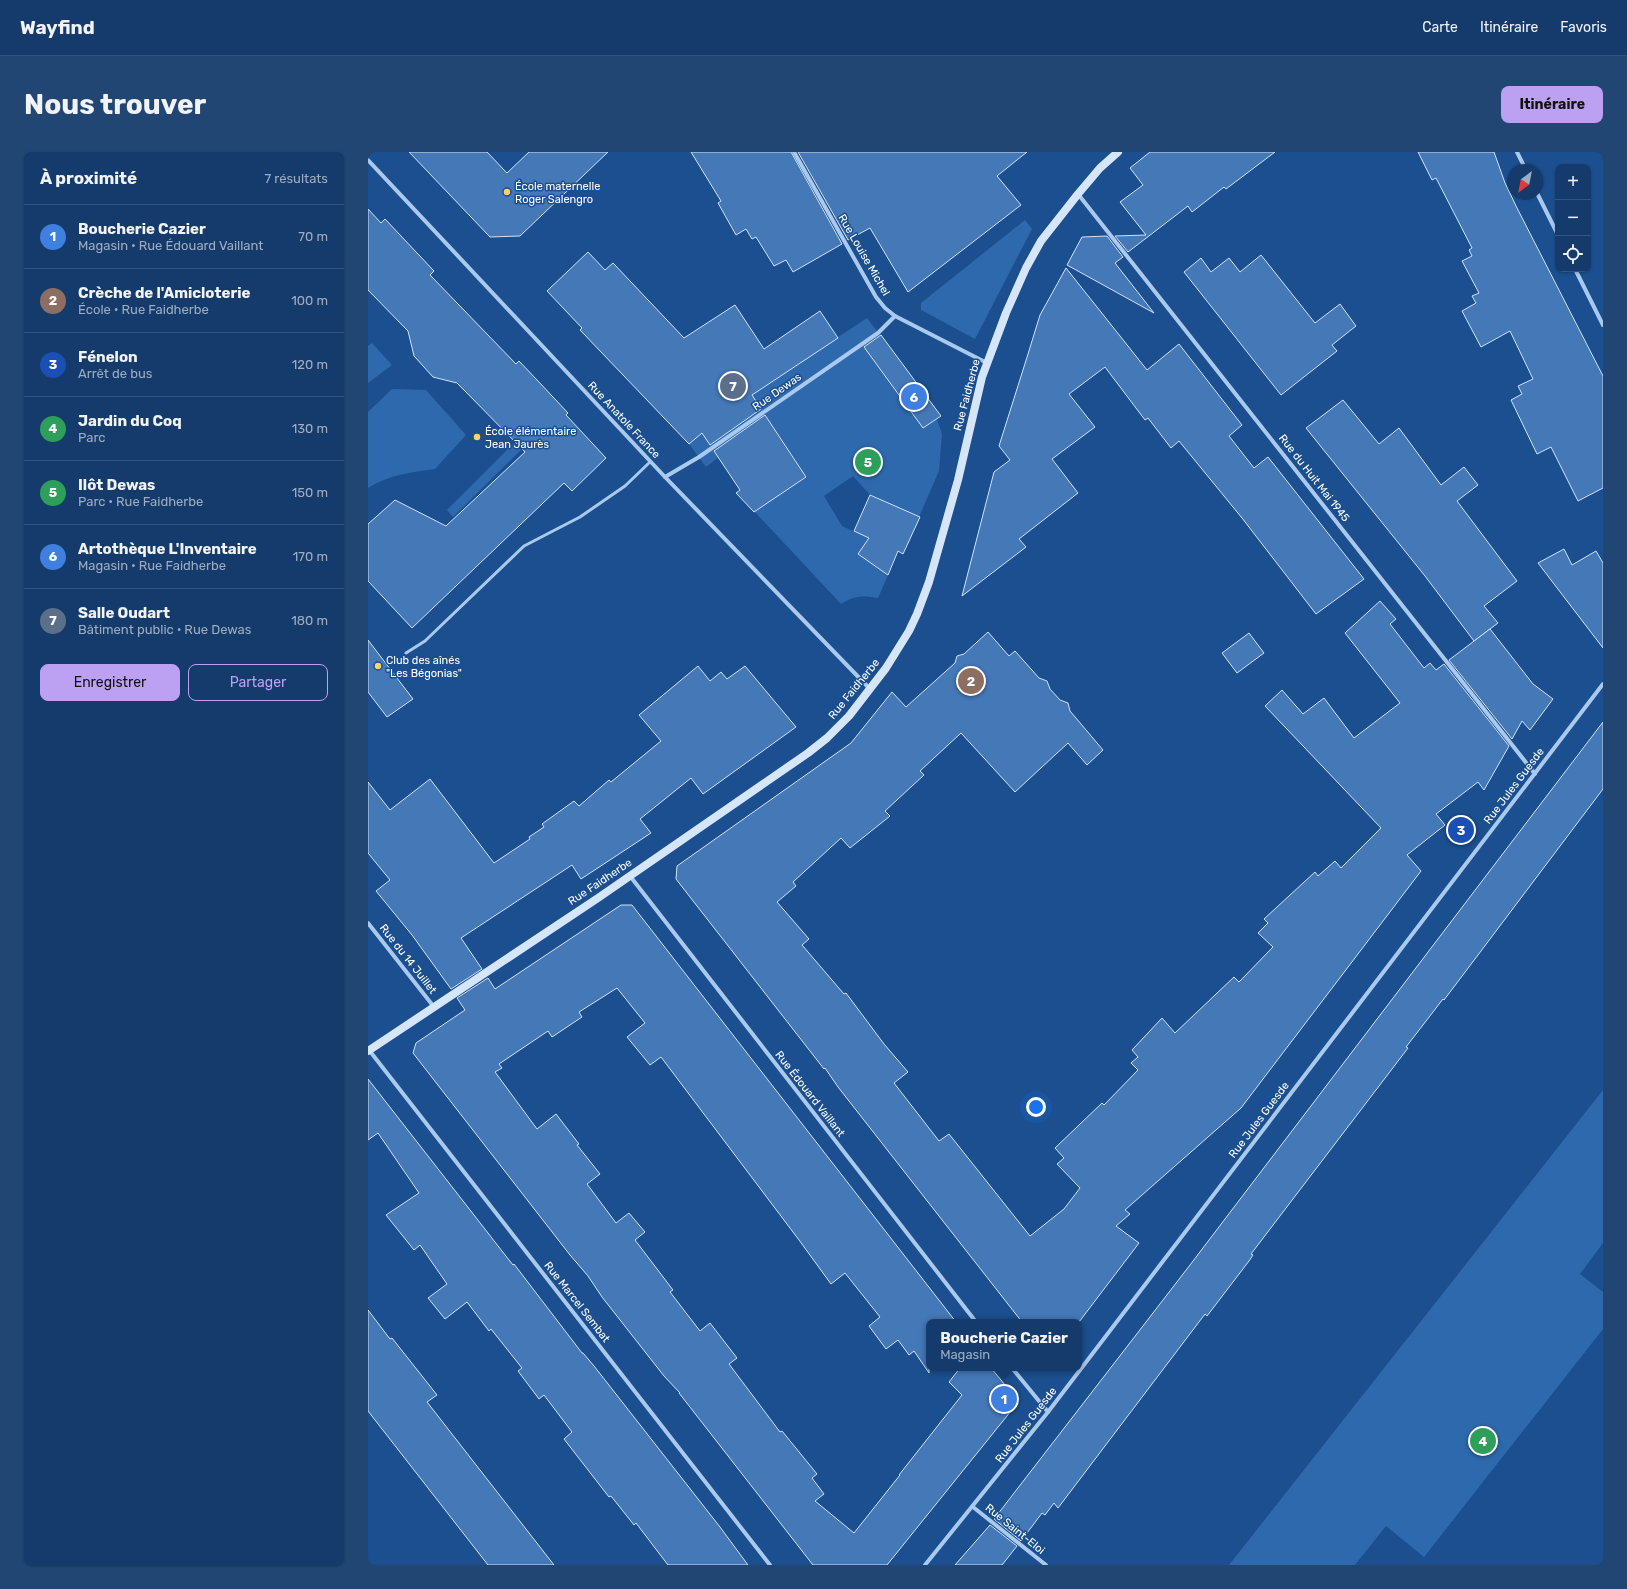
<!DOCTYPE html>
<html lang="fr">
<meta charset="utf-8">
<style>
:root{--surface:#143b6b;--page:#214673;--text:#f1f3f6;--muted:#9dadc1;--line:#33557e;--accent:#bca0f2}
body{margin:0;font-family:Rubik,sans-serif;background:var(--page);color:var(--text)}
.controls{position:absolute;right:12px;top:12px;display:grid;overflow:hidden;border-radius:8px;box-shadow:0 1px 3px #0004}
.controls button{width:36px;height:36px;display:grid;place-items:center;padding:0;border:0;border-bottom:1px solid var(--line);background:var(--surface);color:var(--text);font:20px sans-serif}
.compass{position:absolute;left:1139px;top:12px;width:36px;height:36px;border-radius:50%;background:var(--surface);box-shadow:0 1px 3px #0004;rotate:212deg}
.you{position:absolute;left:668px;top:955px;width:14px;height:14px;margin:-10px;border:3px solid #fff;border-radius:50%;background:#1a73e8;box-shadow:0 0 0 6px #1a73e833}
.badge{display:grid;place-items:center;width:26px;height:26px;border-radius:50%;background:var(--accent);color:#fff;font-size:13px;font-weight:700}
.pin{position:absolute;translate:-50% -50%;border:2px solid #fff;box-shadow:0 1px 4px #0006}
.popup{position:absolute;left:558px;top:1167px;width:156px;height:52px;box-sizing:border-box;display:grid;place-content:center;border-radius:8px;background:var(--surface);filter:drop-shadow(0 1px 3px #0005);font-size:13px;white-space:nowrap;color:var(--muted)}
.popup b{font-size:15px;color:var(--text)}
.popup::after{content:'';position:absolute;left:50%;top:100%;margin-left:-8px;border:8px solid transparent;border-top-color:var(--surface)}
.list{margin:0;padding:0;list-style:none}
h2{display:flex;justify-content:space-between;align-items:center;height:52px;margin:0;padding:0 16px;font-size:17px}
h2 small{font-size:13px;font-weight:400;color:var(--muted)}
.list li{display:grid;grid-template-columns:26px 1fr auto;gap:12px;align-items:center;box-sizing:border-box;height:64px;padding:0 16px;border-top:1px solid var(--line)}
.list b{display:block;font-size:15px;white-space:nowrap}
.list p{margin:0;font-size:13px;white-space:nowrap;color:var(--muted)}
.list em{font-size:13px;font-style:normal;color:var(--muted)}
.actions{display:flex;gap:8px;padding:12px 16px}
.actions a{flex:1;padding:9px 0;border:1px solid var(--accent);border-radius:8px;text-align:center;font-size:14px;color:var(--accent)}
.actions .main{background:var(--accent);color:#111}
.icon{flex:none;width:22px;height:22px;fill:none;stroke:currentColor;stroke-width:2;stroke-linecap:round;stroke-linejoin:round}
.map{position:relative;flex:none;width:1235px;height:1413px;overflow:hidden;border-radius:8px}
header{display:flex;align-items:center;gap:24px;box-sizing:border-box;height:56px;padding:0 20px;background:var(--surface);border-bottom:1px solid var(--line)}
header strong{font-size:19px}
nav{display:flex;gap:22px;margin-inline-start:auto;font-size:14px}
.intro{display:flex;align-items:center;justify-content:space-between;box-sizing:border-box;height:96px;padding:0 24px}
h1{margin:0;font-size:28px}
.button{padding:10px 18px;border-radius:8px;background:var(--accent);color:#111;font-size:14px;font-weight:700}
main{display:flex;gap:24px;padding:0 24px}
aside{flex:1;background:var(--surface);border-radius:8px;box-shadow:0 1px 3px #0004}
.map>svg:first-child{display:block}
.green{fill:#2e69ad}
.building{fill:#4478b7;stroke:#cfe3fa}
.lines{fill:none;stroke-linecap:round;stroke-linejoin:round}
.lane{stroke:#a9c9ee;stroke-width:3}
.street{stroke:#a9c9ee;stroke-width:4}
.secondary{stroke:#d6e6fa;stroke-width:8}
.poi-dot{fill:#ffd166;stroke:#1b4f8f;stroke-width:1.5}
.labels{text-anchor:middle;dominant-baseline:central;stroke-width:3;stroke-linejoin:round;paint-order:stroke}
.poi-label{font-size:11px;fill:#fff;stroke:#1b4f8f;text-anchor:start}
.street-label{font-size:11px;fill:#fff;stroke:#1b4f8f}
</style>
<header>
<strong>Wayfind</strong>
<nav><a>Carte</a><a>Itinéraire</a><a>Favoris</a></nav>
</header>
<div class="intro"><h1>Nous trouver</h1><a class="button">Itinéraire</a></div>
<main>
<aside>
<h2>À proximité<small>7 résultats</small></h2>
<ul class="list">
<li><span class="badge" style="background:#3f7fe0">1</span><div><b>Boucherie Cazier</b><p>Magasin · Rue Édouard Vaillant</p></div><em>70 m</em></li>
<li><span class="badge" style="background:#8d6e63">2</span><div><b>Crèche de l'Amicloterie</b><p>École · Rue Faidherbe</p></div><em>100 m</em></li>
<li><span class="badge" style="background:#1a4fb4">3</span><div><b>Fénelon</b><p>Arrêt de bus</p></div><em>120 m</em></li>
<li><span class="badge" style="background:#2e9e5b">4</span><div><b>Jardin du Coq</b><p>Parc</p></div><em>130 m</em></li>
<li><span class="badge" style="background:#2e9e5b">5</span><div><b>Ilôt Dewas</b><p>Parc · Rue Faidherbe</p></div><em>150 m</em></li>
<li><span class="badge" style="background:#3f7fe0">6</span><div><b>Artothèque L'Inventaire</b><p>Magasin · Rue Faidherbe</p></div><em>170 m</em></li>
<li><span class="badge" style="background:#5c6f8a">7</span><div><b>Salle Oudart</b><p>Bâtiment public · Rue Dewas</p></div><em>180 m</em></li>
</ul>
<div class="actions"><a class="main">Enregistrer</a><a>Partager</a></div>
</aside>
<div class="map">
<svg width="1235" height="1413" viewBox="0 0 1235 1413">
<rect width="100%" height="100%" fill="#1b4f8f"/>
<g class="green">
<path d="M657,68L664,77L607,187L553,158V151Z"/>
<path d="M499,166L538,217L521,230L555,276L569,267L574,282L571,319L551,365L502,343L485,324L456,344L474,374L501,386L490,402L520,423L510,446C495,443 485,444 473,452L386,359L437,326H439L408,279L351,305L338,315L321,292L364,255Z"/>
<path d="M4,191L24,213L0,231V194Z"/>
<path d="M24,237L58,238L98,283L67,317C43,320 21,323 0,336V260Z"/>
<path d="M146,291L153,298L85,365L79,358Z"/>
<path d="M1235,938V1091L1212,1122L1235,1140V1177L1056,1405L1018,1374L987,1413H861Z"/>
</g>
<g class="building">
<path d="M41,0H119L139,21L161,0H240L152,84L122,85Z"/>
<path d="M323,0H423L474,92L425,120L418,108L406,114L388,85L384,87L378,77L368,83L350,51L353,49Z"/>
<path d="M430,0H659L629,24L653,53L540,140L502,76L480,88Z"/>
<path d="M782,0H907L858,37L856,35L824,60L820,54L760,100L747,84L778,83L752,50L775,33L762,16Z"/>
<path d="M1050,0H1126L1137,31L1149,56L1235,224V336L1210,349L1183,295L1169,302L1143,248L1154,242L1150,234L1165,227L1142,179L1113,195L1094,159L1108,151L1104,144L1111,141L1094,109L1104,104L1101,98L1104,96L1068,26L1064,28Z"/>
<path d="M0,57L13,71L17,67L66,119L62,123L148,212L151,209L170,229L200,261L198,263L238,306L204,339L196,331L44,476L0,429V372L27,348L78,374L157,300L89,231L65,225L46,204L40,179L0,138Z"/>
<path d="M739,84L755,105L747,111L786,161L699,113L714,85Z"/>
<path d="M220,100L237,118L245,111L316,186L367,153L396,197L452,159L470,186L384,243L393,257L342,293L334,281L321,292L212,178L214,176L179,139Z"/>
<path d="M893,103L947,171L972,152L988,174L964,193L969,199L913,243L816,120L833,106L843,120L861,106L872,120Z"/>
<path d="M698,116L779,218L811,192L874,273L861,284L886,316L900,305L996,427L948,462L874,366L811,289L803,296L780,266L777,268L737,215L701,242L727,275L684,307L710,341L651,387L658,395L594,444L626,320L642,308L631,294L660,202L672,163Z"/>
<path d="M513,183L573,264L555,276L496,195Z"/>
<path d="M975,248L1011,292L1031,276L1073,333L1096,315L1110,333L1089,349L1149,429L1116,454L1130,471L1106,489L1057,424L938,276Z"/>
<path d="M397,263L438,325L386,360L368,341L372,338L346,299Z"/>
<path d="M502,343L552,365L535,402L530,399L520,423L490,402L501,386L486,379Z"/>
<path d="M1196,397L1204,413L1228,399L1235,411V496L1170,411Z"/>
<path d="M1012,449L1028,467L1022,472L1056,516L1062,511L1068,518L1076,512L1141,594L1116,638L1110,630L1068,662L1077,673L1039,703L1053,719L873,956L757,1058L762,1062L748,1074L771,1091L711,1170H654L470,935L457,916L456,917L308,727L309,714L483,591L524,540L538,555L587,511L589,504L596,502L620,480L641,504L647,499L671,526L679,529L682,537L692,548L700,551L702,559L735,598L719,613L700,591L647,640L593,581L552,619L556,623L517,659L522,664L482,696L473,686L425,730L428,734L409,750L441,787L434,793L476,842L478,841L516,892L540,920L526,931L571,989L581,982L662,1084L696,1057L712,1036L689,1012L696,1006L687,996L734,951L736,953L770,918L763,911L770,905L764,898L794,866L807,881L866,825L871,830L905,795L890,781L900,771L896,767L947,720L950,724L967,709L973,716L1013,676L897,554L914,538L935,562L956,546L986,586L1032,551L977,481Z"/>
<path d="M1122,477L1165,532L1185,547L1162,578L1154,569L1144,587L1081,508Z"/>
<path d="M881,481L896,501L869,521L854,501Z"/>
<path d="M0,488L45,547L19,565L0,540Z"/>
<path d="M330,514L342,529L353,520L359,527L377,514L428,575L335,642L323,626L272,667L283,681L213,727L204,713L93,786L114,817L83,837L44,783L8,739L22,728L0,701V630L22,658L62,627L126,711L162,687L161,685L176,675L174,672L206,649L211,654L241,628L243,630L293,589L271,563Z"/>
<path d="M1235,570V637L1110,803L1076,848L1075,847L1038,895L1040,896L883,1102L885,1103L881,1109L839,1164L837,1162L690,1356L686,1351L677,1363L674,1361L653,1389L626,1367L822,1113Z"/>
<path d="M253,753H264L588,1170H561V1221L546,1199L541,1203L530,1188L518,1197L501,1174L512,1165L477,1121L463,1132L431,1088L293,905L282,913L259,885L277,871L249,836L211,860L214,865L184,885L180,879L131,912L134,916L127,920L169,977L188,962L211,992L209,993L232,1022L219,1032L248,1071L261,1061L277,1080L267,1088L305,1138L302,1140L332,1179L342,1171L369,1206L361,1212L412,1280L414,1279L449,1322L444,1326L456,1342L447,1349L486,1381L532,1323H531L594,1243L581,1230L592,1216H623L647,1245V1254L519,1413H445L311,1241H312L296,1224L234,1145L220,1124L202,1103L45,901L48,891L97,858L89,846L120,826L127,837Z"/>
<path d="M0,927L134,1099L145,1113L146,1112L214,1201H215L226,1214L352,1375L380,1413H300L268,1371L266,1373L243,1344L241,1345L196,1287L204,1280L176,1243L171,1247L150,1219L154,1216L123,1177L121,1179L99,1150L77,1167L60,1146L79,1132L52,1093L46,1098L18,1063L51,1041L10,981L0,988Z"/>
<path d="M0,1158L22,1187L24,1186L69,1243L59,1250L186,1413H120L0,1259Z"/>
<path d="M622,1373L649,1394L634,1413H587Z"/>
</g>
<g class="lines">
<path class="lane" d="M38,501L57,489L156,394L212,365L257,334L282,310"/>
<g class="street">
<path d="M426,0L508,145L517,156L527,164L619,211"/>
<path d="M1149,0L1158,18"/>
<path d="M0,8L297,325L502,537"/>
<path d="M1169,41L1190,83"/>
<path d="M710,42L1167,622"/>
<path d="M1207,117L1235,173"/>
<path d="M297,325L331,305L510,181L527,164"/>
<path d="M262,724L608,1170"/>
<path d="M0,771L66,855"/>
<path d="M1,898L402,1413"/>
<path d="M644,1216L680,1260"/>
<path d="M605,1355L678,1413"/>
<path d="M557,1413L680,1260L1235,532"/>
</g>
<path class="secondary" d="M0,899L230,746L440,601L459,586L481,564L518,516L541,479L549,462L561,430L590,328L614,225L638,161L658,116L673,89L710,42L732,16L750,0"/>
</g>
<g class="poi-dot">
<circle cx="139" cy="40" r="4"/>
<circle cx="109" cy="285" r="4"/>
<circle cx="10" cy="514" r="4"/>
</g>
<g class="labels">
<g class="poi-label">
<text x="147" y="34">École maternelle<tspan x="147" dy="13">Roger Salengro</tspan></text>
<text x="117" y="279">École élémentaire<tspan x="117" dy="13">Jean Jaurès</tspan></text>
<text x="18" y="508">Club des aînés<tspan x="18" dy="13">"Les Bégonias"</tspan></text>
</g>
<g class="street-label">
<text transform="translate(496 103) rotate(60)">Rue Louise Michel</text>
<text transform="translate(409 240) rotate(-35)">Rue Dewas</text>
<text transform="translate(599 243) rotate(-75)">Rue Faidherbe</text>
<text transform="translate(256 268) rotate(47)">Rue Anatole France</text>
<text transform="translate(946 326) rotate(52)">Rue du Huit Mai 1945</text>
<text transform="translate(486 537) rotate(-51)">Rue Faidherbe</text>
<text transform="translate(1146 634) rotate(-53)">Rue Jules Guesde</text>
<text transform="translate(232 730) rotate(-34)">Rue Faidherbe</text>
<text transform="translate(40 807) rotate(52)">Rue du 14 Juillet</text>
<text transform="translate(442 942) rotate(52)">Rue Édouard Vaillant</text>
<text transform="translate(891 968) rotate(-53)">Rue Jules Guesde</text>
<text transform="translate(209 1150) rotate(52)">Rue Marcel Sembat</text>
<text transform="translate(658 1273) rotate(-52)">Rue Jules Guesde</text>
<text transform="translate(647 1377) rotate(39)">Rue Saint-Eloi</text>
</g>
</g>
</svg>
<div class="controls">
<button>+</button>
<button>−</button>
<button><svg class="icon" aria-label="locate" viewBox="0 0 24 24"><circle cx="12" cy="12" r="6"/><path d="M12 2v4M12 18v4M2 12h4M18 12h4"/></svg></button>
</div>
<svg class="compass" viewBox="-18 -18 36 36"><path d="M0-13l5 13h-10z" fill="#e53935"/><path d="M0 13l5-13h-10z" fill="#9dadc1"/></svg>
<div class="you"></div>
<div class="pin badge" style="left:636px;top:1247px;background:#3f7fe0">1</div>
<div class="popup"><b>Boucherie Cazier</b>Magasin</div>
<div class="pin badge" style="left:603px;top:529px;background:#8d6e63">2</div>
<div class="pin badge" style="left:1093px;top:678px;background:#1a4fb4">3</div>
<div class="pin badge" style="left:1115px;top:1289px;background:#2e9e5b">4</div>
<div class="pin badge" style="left:500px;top:310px;background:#2e9e5b">5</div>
<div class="pin badge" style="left:546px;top:245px;background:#3f7fe0">6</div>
<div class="pin badge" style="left:365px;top:234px;background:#5c6f8a">7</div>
</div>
</main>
